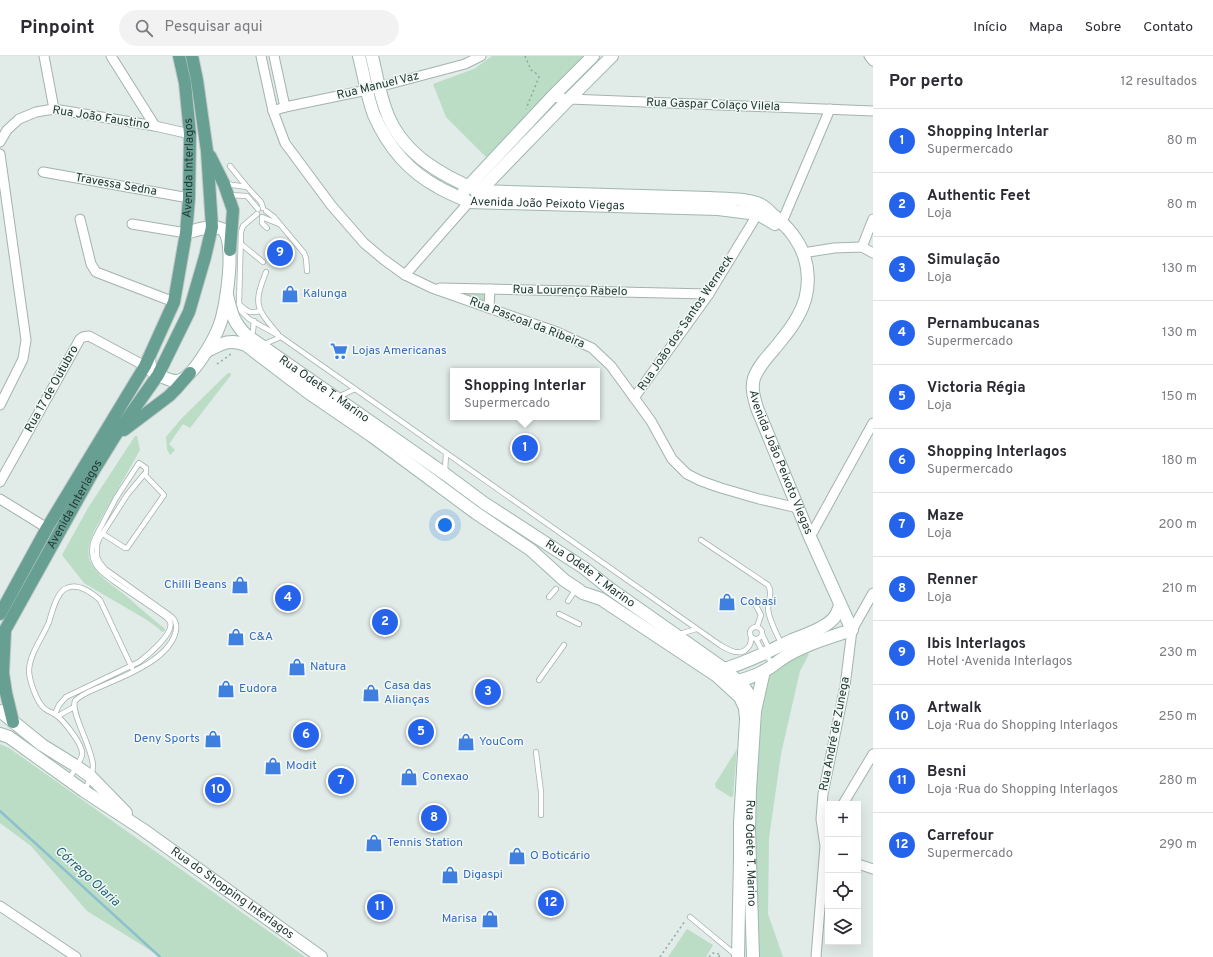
<!DOCTYPE html>
<html lang="pt">
<meta charset="utf-8">
<style>
:root{--surface:#fff;--page:#f2f2f3;--text:#2b2b33;--muted:#7c7c81;--line:#e1e1e2;--accent:#2563eb}
body{margin:0;font-family:Overpass,sans-serif;background:var(--page);color:var(--text)}
.controls{position:absolute;right:12px;bottom:12px;display:grid;overflow:hidden;border-radius:0px;box-shadow:0 4px 16px #0002}
.controls button{width:36px;height:36px;display:grid;place-items:center;padding:0;border:0;border-bottom:1px solid var(--line);background:var(--surface);color:var(--text);font:20px sans-serif}
.you{position:absolute;left:445px;top:469px;width:14px;height:14px;margin:-10px;border:3px solid #fff;border-radius:50%;background:#1a73e8;box-shadow:0 0 0 6px #1a73e833}
.badge{display:grid;place-items:center;width:26px;height:26px;border-radius:50%;background:var(--accent);color:#fff;font-size:13px;font-weight:700}
.pin{position:absolute;translate:-50% -50%;border:2px solid #fff;box-shadow:0 1px 4px #0006}
.popup{position:absolute;left:450px;top:312px;width:150px;height:52px;box-sizing:border-box;display:grid;place-content:center;border-radius:0px;background:var(--surface);filter:drop-shadow(0 1px 3px #0005);font-size:13px;white-space:nowrap;color:var(--muted)}
.popup b{font-size:15px;color:var(--text)}
.popup::after{content:'';position:absolute;left:50%;top:100%;margin-left:-8px;border:8px solid transparent;border-top-color:var(--surface)}
.list{margin:0;padding:0;list-style:none}
h2{display:flex;justify-content:space-between;align-items:center;height:52px;margin:0;padding:0 16px;font-size:17px}
h2 small{font-size:13px;font-weight:400;color:var(--muted)}
.list li{display:grid;grid-template-columns:26px 1fr auto;gap:12px;align-items:center;box-sizing:border-box;height:64px;padding:0 16px;border-top:1px solid var(--line)}
.list b{display:block;font-size:15px;white-space:nowrap}
.list p{margin:0;font-size:13px;white-space:nowrap;color:var(--muted)}
.list em{font-size:13px;font-style:normal;color:var(--muted)}
.icon{flex:none;width:22px;height:22px;fill:none;stroke:currentColor;stroke-width:2;stroke-linecap:round;stroke-linejoin:round}
.map{position:relative;flex:none;width:873px;height:901px;overflow:hidden}
header{display:flex;align-items:center;gap:24px;box-sizing:border-box;height:56px;padding:0 20px;background:var(--surface);border-bottom:1px solid var(--line)}
header strong{font-size:19px}
nav{display:flex;gap:22px;margin-inline-start:auto;font-size:14px}
.search{width:280px;height:36px;background:var(--page);display:flex;align-items:center;gap:10px;box-sizing:border-box;padding:0 14px;border-radius:22px;color:var(--muted);font-size:15px}
main{display:flex}
aside{flex:1;background:var(--surface)}
.map>svg:first-child{display:block}
.green{fill:#bbdcc5}
.lines{fill:none;stroke-linecap:round;stroke-linejoin:round}
.stream{stroke:#8bc1ce;stroke-width:2.5}
.lane-casing{stroke:#a4b3ae;stroke-width:6}
.street-casing{stroke:#a4b3ae;stroke-width:11}
.secondary-casing{stroke:#a0b7b0;stroke-width:14}
.primary-casing{stroke:#c1c8c7;stroke-width:14}
.path{stroke:#83aea2;stroke-width:1.5;stroke-dasharray:2 3;stroke-linecap:butt}
.lane{stroke:#fff;stroke-width:4.5}
.street{stroke:#fff;stroke-width:9}
.secondary{stroke:#fff;stroke-width:12}
.primary{stroke:#689f93;stroke-width:12}
.labels{text-anchor:middle;dominant-baseline:central;stroke-width:3;stroke-linejoin:round;paint-order:stroke}
.street-label{font-size:12px;fill:#223b36;stroke:#f2f8f5}
.shop-label{font-size:12px;fill:#366cbe;stroke:#f2f8f5;text-anchor:start}
.water-label{font-size:13px;font-style:italic;fill:#1f6375;stroke:#f2f8f5}
</style>
<header>
<strong>Pinpoint</strong>
<div class="search"><svg class="icon" aria-label="search" viewBox="0 0 24 24"><circle cx="10" cy="10" r="6"/><path d="M15 15l6 6"/></svg>Pesquisar aqui</div>
<nav><a>Início</a><a>Mapa</a><a>Sobre</a><a>Contato</a></nav>
</header>
<main>
<div class="map">
<svg width="873" height="901" viewBox="0 0 873 901">
<rect width="100%" height="100%" fill="#e1ebe7"/>
<g class="green">
<path d="M492,0H586L486,101L446,61L433,28L474,13Z"/>
<path d="M454,237H489L488,249Z"/>
<path d="M228,317H230L231,319L190,372L183,368L169,388L175,394L170,399L167,393L166,381L182,362Z"/>
<path d="M135,380H137L140,394L94,475C90,485 86,494 90,505C96,519 113,530 125,539C138,550 151,562 165,573V575L162,576L158,572L147,564L84,527L62,499L88,452Z"/>
<path d="M807,597L809,598L800,615L781,698L769,782L768,858L783,901H757L754,768L756,723L764,632L770,616L800,598Z"/>
<path d="M0,688L9,692L305,901H161L87,855L31,790L0,767Z"/>
<path d="M737,693L733,740L731,741L716,732L715,728Z"/>
<path d="M687,873L713,889L706,901H668Z"/>
</g>
<g class="lines">
<path class="stream" d="M0,755L160,901"/>
<g class="lane-casing">
<g id="lane">
<path d="M230,110L247,131"/>
<path d="M226,128L247,131L261,146L263,152"/>
<path d="M229,139L247,140L258,153"/>
<path d="M266,155L274,161L304,197L306,202L307,215"/>
<path d="M257,158L243,170L241,176L239,248L241,255L249,263L281,281L720,589C728,594 742,602 749,590C751,588 751,584 751,581"/>
<path d="M267,172L262,167V161L279,168"/>
<path d="M241,188L263,206"/>
<path d="M266,216C253,249 256,252 278,278"/>
<path d="M239,248C247,255 249,258 260,255"/>
<path d="M251,281L253,275L254,265"/>
<path d="M262,289L281,281"/>
<path d="M338,341L355,333"/>
<path d="M445,416L446,397"/>
<path d="M103,478L125,492H127L164,439L145,419"/>
<path d="M701,484L768,529C773,537 768,544 768,553C769,565 777,578 782,589"/>
<path d="M549,541L556,533"/>
<path d="M568,545L576,533"/>
<path d="M754,546L761,559L757,571"/>
<path d="M559,558L579,568"/>
<circle cx="756" cy="577" r="6"/>
<path d="M762,578L770,595"/>
<path d="M677,579L696,573"/>
<path d="M756,583L764,598L773,607"/>
<path d="M539,624L564,589"/>
<path d="M55,658L59,649L66,641L139,606C147,600 175,577 170,566C169,564 167,562 166,561L112,524L101,515L96,509L93,502L92,495L93,487L96,480L116,442L139,407L146,412V416L127,439L99,483L97,489V501L100,507L105,513L172,561C177,566 177,572 175,578C167,604 125,620 102,630C93,634 81,638 75,645C70,656 93,693 93,710C93,718 88,727 85,734"/>
<path d="M58,660L74,651"/>
<path d="M536,696L541,736V759"/>
<path d="M69,723C72,718 81,704 82,699C84,689 63,664 56,659C52,656 46,655 43,651C36,644 29,624 29,614C30,597 43,581 49,566C52,556 57,535 67,532C78,527 92,537 100,544L132,612"/>
<path d="M690,861L737,900"/>
</g>
</g>
<g class="street-casing">
<g id="street">
<path d="M44,0L54,53"/>
<path d="M111,0L155,70"/>
<path d="M261,0L273,55L285,87L331,149L364,187L383,203L405,219L432,232L557,276L592,292L611,310L651,365L672,403L687,418L701,425L721,432L759,443L798,452"/>
<path d="M274,0L285,51"/>
<path d="M869,0L873,5"/>
<path d="M552,41L569,43L873,55"/>
<path d="M273,55L285,51L367,34L465,8L481,0"/>
<path d="M0,86L7,74L19,63L36,56L54,53L155,70L190,78"/>
<path d="M0,98L26,284L23,303L0,349"/>
<path d="M43,116L189,142"/>
<path d="M80,163L91,208L96,216L174,246"/>
<path d="M782,166L830,53"/>
<path d="M132,168L186,177"/>
<path d="M862,191L873,163"/>
<path d="M803,197L834,192L862,191L873,197"/>
<path d="M405,219L469,146"/>
<path d="M440,232L709,238"/>
<path d="M489,252L490,233"/>
<path d="M634,342L709,238L760,154"/>
<path d="M0,426L80,283L83,281L89,280L145,310"/>
<path d="M0,443L47,472"/>
<path d="M810,481L873,367"/>
<path d="M843,748L873,698"/>
<path d="M858,808L873,813"/>
<path d="M0,850L76,901"/>
<path d="M816,901L825,790L821,763L823,738L845,630L852,574L873,537"/>
</g>
</g>
<g class="secondary-casing">
<g id="secondary">
<path id="s1" d="M359,0C364,19 367,41 374,59C388,91 408,115 438,131C448,137 459,141 469,146L718,153L758,158L775,168"/>
<path id="s2" d="M372,0C377,21 380,42 389,62C406,100 443,120 479,135L709,142C724,143 750,142 763,150C766,152 769,155 772,158C781,166 789,172 795,182C811,205 812,236 798,260C792,272 783,282 775,292C767,301 758,311 754,322C751,332 754,342 757,352L810,481L852,574C830,581 808,588 788,599C779,604 772,611 764,615C752,622 739,625 726,628"/>
<path d="M464,135L552,41L593,0"/>
<path d="M477,138L569,43L612,0"/>
<path id="s3" d="M227,239C231,256 233,266 246,279L445,418L484,447L584,512L609,532L724,613L738,625L744,631L748,637L755,655L750,734L749,773L753,901"/>
<path d="M207,295C221,288 230,282 246,289L309,337L372,380L476,457L531,494L564,524L576,532L583,537L601,543L607,547L717,620L740,641L745,652L746,663L740,767V802L738,901"/>
<path d="M149,301C150,313 150,317 163,321C167,323 172,325 177,325C193,323 215,282 220,268C226,252 237,183 222,173C212,168 196,174 186,177"/>
<path d="M721,616L724,613C749,606 769,595 792,584C805,579 824,573 833,563C837,559 838,555 840,549"/>
<path d="M0,655L42,689L76,710L90,720L126,757"/>
<path d="M755,655L764,615"/>
<path id="s4" d="M0,678L9,681L84,735L142,773L321,901"/>
</g>
</g>
<g class="primary-casing">
<g id="primary">
<path d="M210,100L224,128L233,154L230,194"/>
<path d="M124,374L169,340L176,333L190,317"/>
<path id="s5" d="M0,558L47,472L145,310L174,246L186,177L189,142L190,78L185,27L179,0"/>
<path d="M5,575L3,617L6,637L13,666"/>
<path id="s6" d="M0,583L94,414L115,380L158,319L189,256L205,201L212,171L207,95L197,24L192,0"/>
</g>
</g>
<g class="path">
<path d="M525,0L531,14L537,18L539,21L526,53"/>
<path d="M217,308L230,299V296"/>
<path d="M660,901L685,865"/>
<path d="M709,901L713,897L719,898"/>
<path d="M719,901L720,896"/>
</g>
<use href="#lane" class="lane"/>
<use href="#street" class="street"/>
<use href="#secondary" class="secondary"/>
<use href="#primary" class="primary"/>
</g>
<defs>
<g id="shop-bare" transform="scale(1.38)"><path d="M-5-2.5h2.3a2.7 3.5 0 0 1 5.4 0H5L5.5 6h-11ZM-1.5-2.5h3a1.5 2.3 0 0 0-3 0Z" fill="#3f7fe0" stroke="#f2f8f5" stroke-width="2.5" paint-order="stroke"/></g>
<g id="supermarket-bare" transform="scale(1.38)"><path d="M-6-5.5h2.5l.6 2H6L4.5 2H-2.5L-4.4-4H-6ZM-1.5 3.2a1.3 1.3 0 1 0 .1 0ZM3 3.2a1.3 1.3 0 1 0 .1 0Z" fill="#3f7fe0" stroke="#f2f8f5" stroke-width="2.5" paint-order="stroke"/></g>
</defs>
<g fill-rule="evenodd">
<use href="#shop-bare" x="290" y="238"/>
<use href="#supermarket-bare" x="339" y="295"/>
<use href="#shop-bare" x="240" y="529"/>
<use href="#shop-bare" x="727" y="546"/>
<use href="#shop-bare" x="236" y="581"/>
<use href="#shop-bare" x="297" y="611"/>
<use href="#shop-bare" x="226" y="633"/>
<use href="#shop-bare" x="371" y="637"/>
<use href="#shop-bare" x="213" y="683"/>
<use href="#shop-bare" x="466" y="686"/>
<use href="#shop-bare" x="273" y="710"/>
<use href="#shop-bare" x="409" y="721"/>
<use href="#shop-bare" x="374" y="787"/>
<use href="#shop-bare" x="517" y="800"/>
<use href="#shop-bare" x="450" y="819"/>
<use href="#shop-bare" x="490" y="863"/>
</g>
<g class="labels">
<g class="street-label">
<text transform="translate(378 30) rotate(-14)">Rua Manuel Vaz</text>
<text transform="translate(713 49) rotate(2)">Rua Gaspar Colaço Vilela</text>
<text transform="translate(101 62) rotate(9)">Rua João Faustino</text>
<text stroke="none"><textPath href="#s5" startOffset="493">Avenida Interlagos</textPath></text>
<text transform="translate(116 129) rotate(10)">Travessa Sedna</text>
<text stroke="none"><textPath href="#s1" startOffset="272">Avenida João Peixoto Viegas</textPath></text>
<text transform="translate(570 235) rotate(1)">Rua Lourenço Rabelo</text>
<text transform="translate(527 267) rotate(21)">Rua Pascoal da Ribeira</text>
<text transform="translate(686 267) rotate(-56)">Rua João dos Santos Werneck</text>
<text transform="translate(52 333) rotate(-61)">Rua 17 de Outubro</text>
<text stroke="none"><textPath href="#s3" startOffset="140">Rua Odete T. Marino</textPath></text>
<text stroke="none"><textPath href="#s2" startOffset="762">Avenida João Peixoto Viegas</textPath></text>
<text stroke="none"><textPath href="#s6" startOffset="154">Avenida Interlagos</textPath></text>
<text stroke="none"><textPath href="#s3" startOffset="464">Rua Odete T. Marino</textPath></text>
<text transform="translate(835 678) rotate(-79)">Rua André de Zunega</text>
<text stroke="none"><textPath href="#s3" startOffset="824">Rua Odete T. Marino</textPath></text>
<text stroke="none"><textPath href="#s4" startOffset="282">Rua do Shopping Interlagos</textPath></text>
</g>
<g class="shop-label">
<text x="303" y="238">Kalunga</text>
<text x="352" y="295">Lojas Americanas</text>
<text x="227" y="529" text-anchor="end">Chilli Beans</text>
<text x="740" y="546">Cobasi</text>
<text x="249" y="581">C&amp;A</text>
<text x="310" y="611">Natura</text>
<text x="384" y="630">Casa das<tspan x="384" dy="14">Alianças</tspan></text>
<text x="239" y="633">Eudora</text>
<text x="200" y="683" text-anchor="end">Deny Sports</text>
<text x="479" y="686">YouCom</text>
<text x="286" y="710">Modit</text>
<text x="422" y="721">Conexao</text>
<text x="387" y="787">Tennis Station</text>
<text x="530" y="800">O Boticário</text>
<text x="463" y="819">Digaspi</text>
<text x="477" y="863" text-anchor="end">Marisa</text>
</g>
<g class="water-label">
<text transform="translate(87 821) rotate(42)">Córrego Olaria</text>
</g>
</g>
</svg>
<div class="controls">
<button>+</button>
<button>−</button>
<button><svg class="icon" aria-label="locate" viewBox="0 0 24 24"><circle cx="12" cy="12" r="6"/><path d="M12 2v4M12 18v4M2 12h4M18 12h4"/></svg></button>
<button><svg class="icon" aria-label="layers" viewBox="0 0 24 24"><path d="M12 4l9 5-9 5-9-5zM3 14l9 5 9-5"/></svg></button>
</div>
<div class="you"></div>
<div class="pin badge" style="left:525px;top:392px">1</div>
<div class="popup"><b>Shopping Interlar</b>Supermercado</div>
<div class="pin badge" style="left:385px;top:566px">2</div>
<div class="pin badge" style="left:488px;top:636px">3</div>
<div class="pin badge" style="left:288px;top:542px">4</div>
<div class="pin badge" style="left:421px;top:676px">5</div>
<div class="pin badge" style="left:306px;top:679px">6</div>
<div class="pin badge" style="left:341px;top:725px">7</div>
<div class="pin badge" style="left:434px;top:762px">8</div>
<div class="pin badge" style="left:280px;top:197px">9</div>
<div class="pin badge" style="left:218px;top:734px">10</div>
<div class="pin badge" style="left:380px;top:851px">11</div>
<div class="pin badge" style="left:551px;top:847px">12</div>
</div>
<aside>
<h2>Por perto<small>12 resultados</small></h2>
<ul class="list">
<li><span class="badge">1</span><div><b>Shopping Interlar</b><p>Supermercado</p></div><em>80 m</em></li>
<li><span class="badge">2</span><div><b>Authentic Feet</b><p>Loja</p></div><em>80 m</em></li>
<li><span class="badge">3</span><div><b>Simulação</b><p>Loja</p></div><em>130 m</em></li>
<li><span class="badge">4</span><div><b>Pernambucanas</b><p>Supermercado</p></div><em>130 m</em></li>
<li><span class="badge">5</span><div><b>Victoria Régia</b><p>Loja</p></div><em>150 m</em></li>
<li><span class="badge">6</span><div><b>Shopping Interlagos</b><p>Supermercado</p></div><em>180 m</em></li>
<li><span class="badge">7</span><div><b>Maze</b><p>Loja</p></div><em>200 m</em></li>
<li><span class="badge">8</span><div><b>Renner</b><p>Loja</p></div><em>210 m</em></li>
<li><span class="badge">9</span><div><b>Ibis Interlagos</b><p>Hotel · Avenida Interlagos</p></div><em>230 m</em></li>
<li><span class="badge">10</span><div><b>Artwalk</b><p>Loja · Rua do Shopping Interlagos</p></div><em>250 m</em></li>
<li><span class="badge">11</span><div><b>Besni</b><p>Loja · Rua do Shopping Interlagos</p></div><em>280 m</em></li>
<li><span class="badge">12</span><div><b>Carrefour</b><p>Supermercado</p></div><em>290 m</em></li>
</ul>
</aside>
</main>
